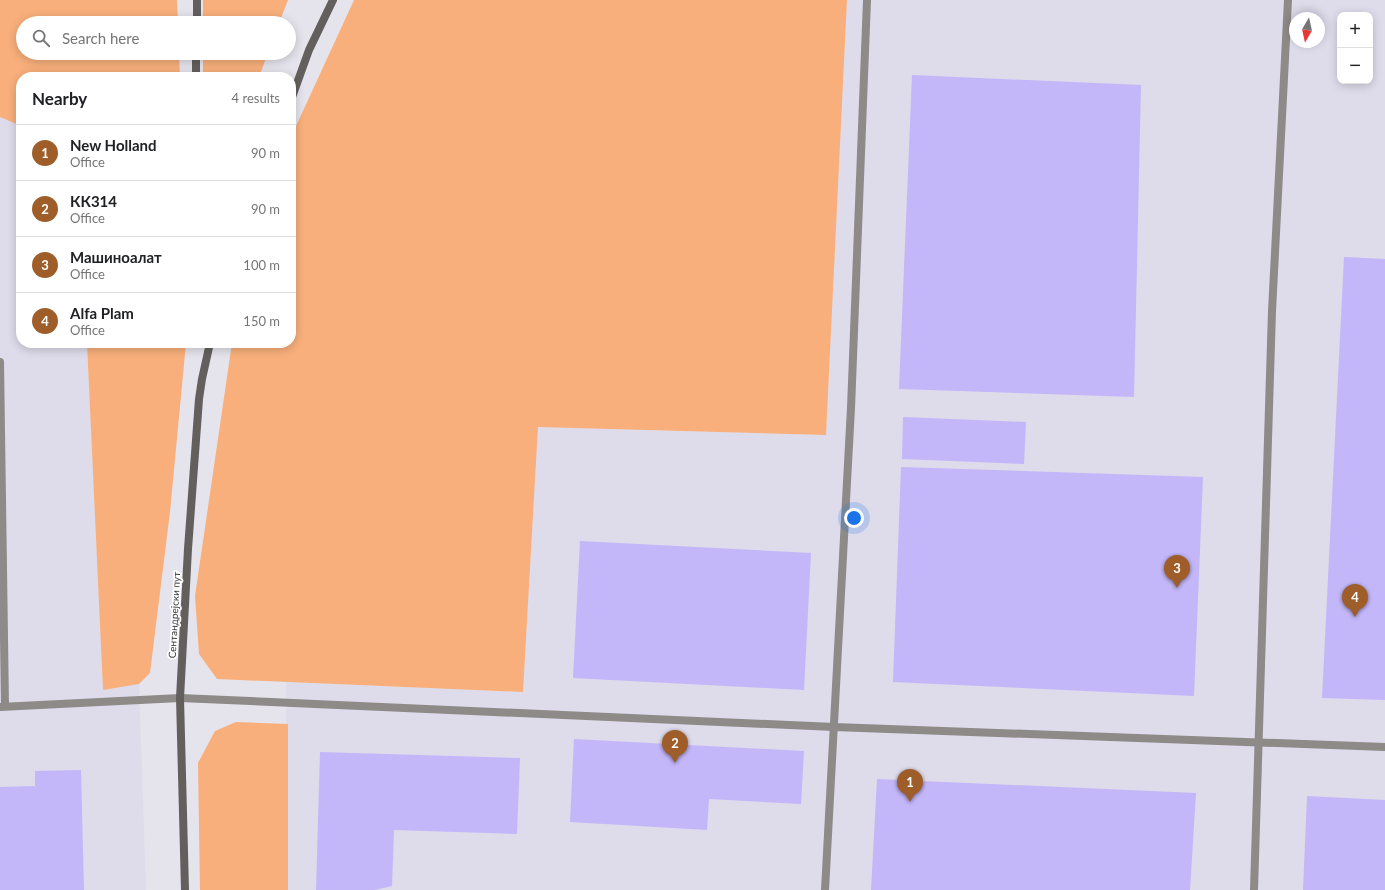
<!DOCTYPE html>
<meta charset="utf-8">
<style>
:root{--surface:#fff;--page:#f2f2f2;--text:#202124;--muted:#757577;--line:#e0e0e0;--accent:#9f5d29}
body{margin:0;font-family:Lato,sans-serif;background:var(--page);color:var(--text)}
.controls{position:absolute;right:12px;top:12px;display:grid;overflow:hidden;border-radius:8px;box-shadow:0 2px 10px #0003}
.controls button{width:36px;height:36px;display:grid;place-items:center;padding:0;border:0;border-bottom:1px solid var(--line);background:var(--surface);color:var(--text);font:20px sans-serif}
.compass{position:absolute;left:1289px;top:12px;width:36px;height:36px;border-radius:50%;background:var(--surface);box-shadow:0 2px 10px #0003;rotate:189deg}
.you{position:absolute;left:854px;top:518px;width:14px;height:14px;margin:-10px;border:3px solid #fff;border-radius:50%;background:#1a73e8;box-shadow:0 0 0 6px #1a73e833}
.badge{display:grid;place-items:center;width:26px;height:26px;border-radius:50%;background:var(--accent);color:#fff;font-size:13px;font-weight:700}
.pin{position:absolute;translate:-50% -33px;filter:drop-shadow(0 1px 2px #0008)}
.pin::after{content:'';position:absolute;top:21px;width:14px;height:12px;background:inherit;clip-path:polygon(0 0,100% 0,50% 100%)}
.list{margin:0;padding:0;list-style:none}
h2{display:flex;justify-content:space-between;align-items:center;height:52px;margin:0;padding:0 16px;font-size:17px}
h2 small{font-size:13px;font-weight:400;color:var(--muted)}
.list li{display:grid;grid-template-columns:26px 1fr auto;gap:12px;align-items:center;box-sizing:border-box;height:56px;padding:0 16px;border-top:1px solid var(--line)}
.list b{display:block;font-size:15px;white-space:nowrap}
.list p{margin:0;font-size:13px;white-space:nowrap;color:var(--muted)}
.list em{font-size:13px;font-style:normal;color:var(--muted)}
.icon{flex:none;width:22px;height:22px;fill:none;stroke:currentColor;stroke-width:2;stroke-linecap:round;stroke-linejoin:round}
.map{position:relative;flex:none;width:1385px;height:890px;overflow:hidden}
.search{position:absolute;background:var(--surface);box-shadow:0 2px 10px #0003;left:16px;top:16px;width:280px;height:44px;display:flex;align-items:center;gap:10px;box-sizing:border-box;padding:0 14px;border-radius:22px;color:var(--muted);font-size:15px}
.panel{position:absolute;background:var(--surface);box-shadow:0 2px 10px #0003;left:16px;top:72px;width:280px;height:276px;border-radius:16px}
.map>svg:first-child{display:block}
.built{fill:#dedbeb;fill-rule:evenodd}
.green{fill:#f8af7b}
.building{fill:#c3b7f9}
.lines{fill:none;stroke-linecap:round;stroke-linejoin:round}
.service{stroke:#8d8a88;stroke-width:8}
.secondary{stroke:#635f5c;stroke-width:8}
.labels{text-anchor:middle;dominant-baseline:central;stroke-width:3.5;stroke-linejoin:round;paint-order:stroke}
.street-label{font-size:10px;fill:#363639;stroke:#fff}
</style>
<div class="map">
<svg width="1385" height="890" viewBox="0 0 1385 890">
<rect width="100%" height="100%" fill="#e5e4ec"/>
<g class="built">
<path d="M847,0H1385V890H288L286,682L523,692L538,427L826,435ZM1340,15H1370V81H1340ZM1295,18H1319V42H1295Z"/>
<path d="M0,117L21,126V343H87L103,690L139,684L146,890H0Z"/>
</g>
<g class="green">
<path d="M0,0H177L178,23H23V53H179L180,77H21V126L0,117Z"/>
<path d="M203,0H288L279,23H203Z"/>
<path d="M354,0H847L826,435L538,427L523,692L217,679L199,654L195,596L232,343H291V137Z"/>
<path d="M203,53H268L259,77H203Z"/>
<path d="M87,343H186L170,512L150,673L139,684L103,690Z"/>
<path d="M236,722L288,724V890H200L198,763L215,731Z"/>
</g>
<g class="building">
<path d="M912,75L1141,85L1134,397L899,389Z"/>
<path d="M1344,257L1385,259V700L1322,698Z"/>
<path d="M903,417L1026,422L1024,464L902,459Z"/>
<path d="M901,467L1203,477L1194,696L893,682Z"/>
<path d="M580,541L811,553L804,690L573,678Z"/>
<path d="M574,739L804,751L801,804L709,799L707,830L570,822Z"/>
<path d="M320,752L520,758L517,834L394,830L392,886L375,890H316Z"/>
<path d="M81,770L84,890H0V787L35,786V771Z"/>
<path d="M877,779L1196,793L1190,890H871Z"/>
<path d="M1307,796L1385,800V890H1303Z"/>
</g>
<g class="lines">
<g class="service">
<path d="M0,362L5,706"/>
<path d="M0,707L180,698L834,727L1385,747"/>
<path d="M825,890L851,408L867,0"/>
<path d="M1254,890L1272,311L1288,0"/>
</g>
<g class="secondary">
<path d="M197,23V0"/>
<path d="M196,77V53"/>
<path d="M291,100L309,50L333,0"/>
<path d="M185,890L180,698L188,549L199,399L202,379L210,343"/>
</g>
</g>
<g class="labels">
<g class="street-label">
<text transform="translate(174 615) rotate(-87)">Сентандрејски пут</text>
</g>
</g>
</svg>
<div class="controls">
<button>+</button>
<button>−</button>
</div>
<svg class="compass" viewBox="-18 -18 36 36"><path d="M0-13l5 13h-10z" fill="#e53935"/><path d="M0 13l5-13h-10z" fill="#757577"/></svg>
<div class="you"></div>
<div class="pin badge" style="left:910px;top:802px">1</div>
<div class="pin badge" style="left:675px;top:763px">2</div>
<div class="pin badge" style="left:1177px;top:588px">3</div>
<div class="pin badge" style="left:1355px;top:617px">4</div>
<div class="search"><svg class="icon" aria-label="search" viewBox="0 0 24 24"><circle cx="10" cy="10" r="6"/><path d="M15 15l6 6"/></svg>Search here</div>
<section class="panel">
<h2>Nearby<small>4 results</small></h2>
<ul class="list">
<li><span class="badge">1</span><div><b>New Holland</b><p>Office</p></div><em>90 m</em></li>
<li><span class="badge">2</span><div><b>КК314</b><p>Office</p></div><em>90 m</em></li>
<li><span class="badge">3</span><div><b>Машиноалат</b><p>Office</p></div><em>100 m</em></li>
<li><span class="badge">4</span><div><b>Alfa Plam</b><p>Office</p></div><em>150 m</em></li>
</ul>
</section>
</div>
